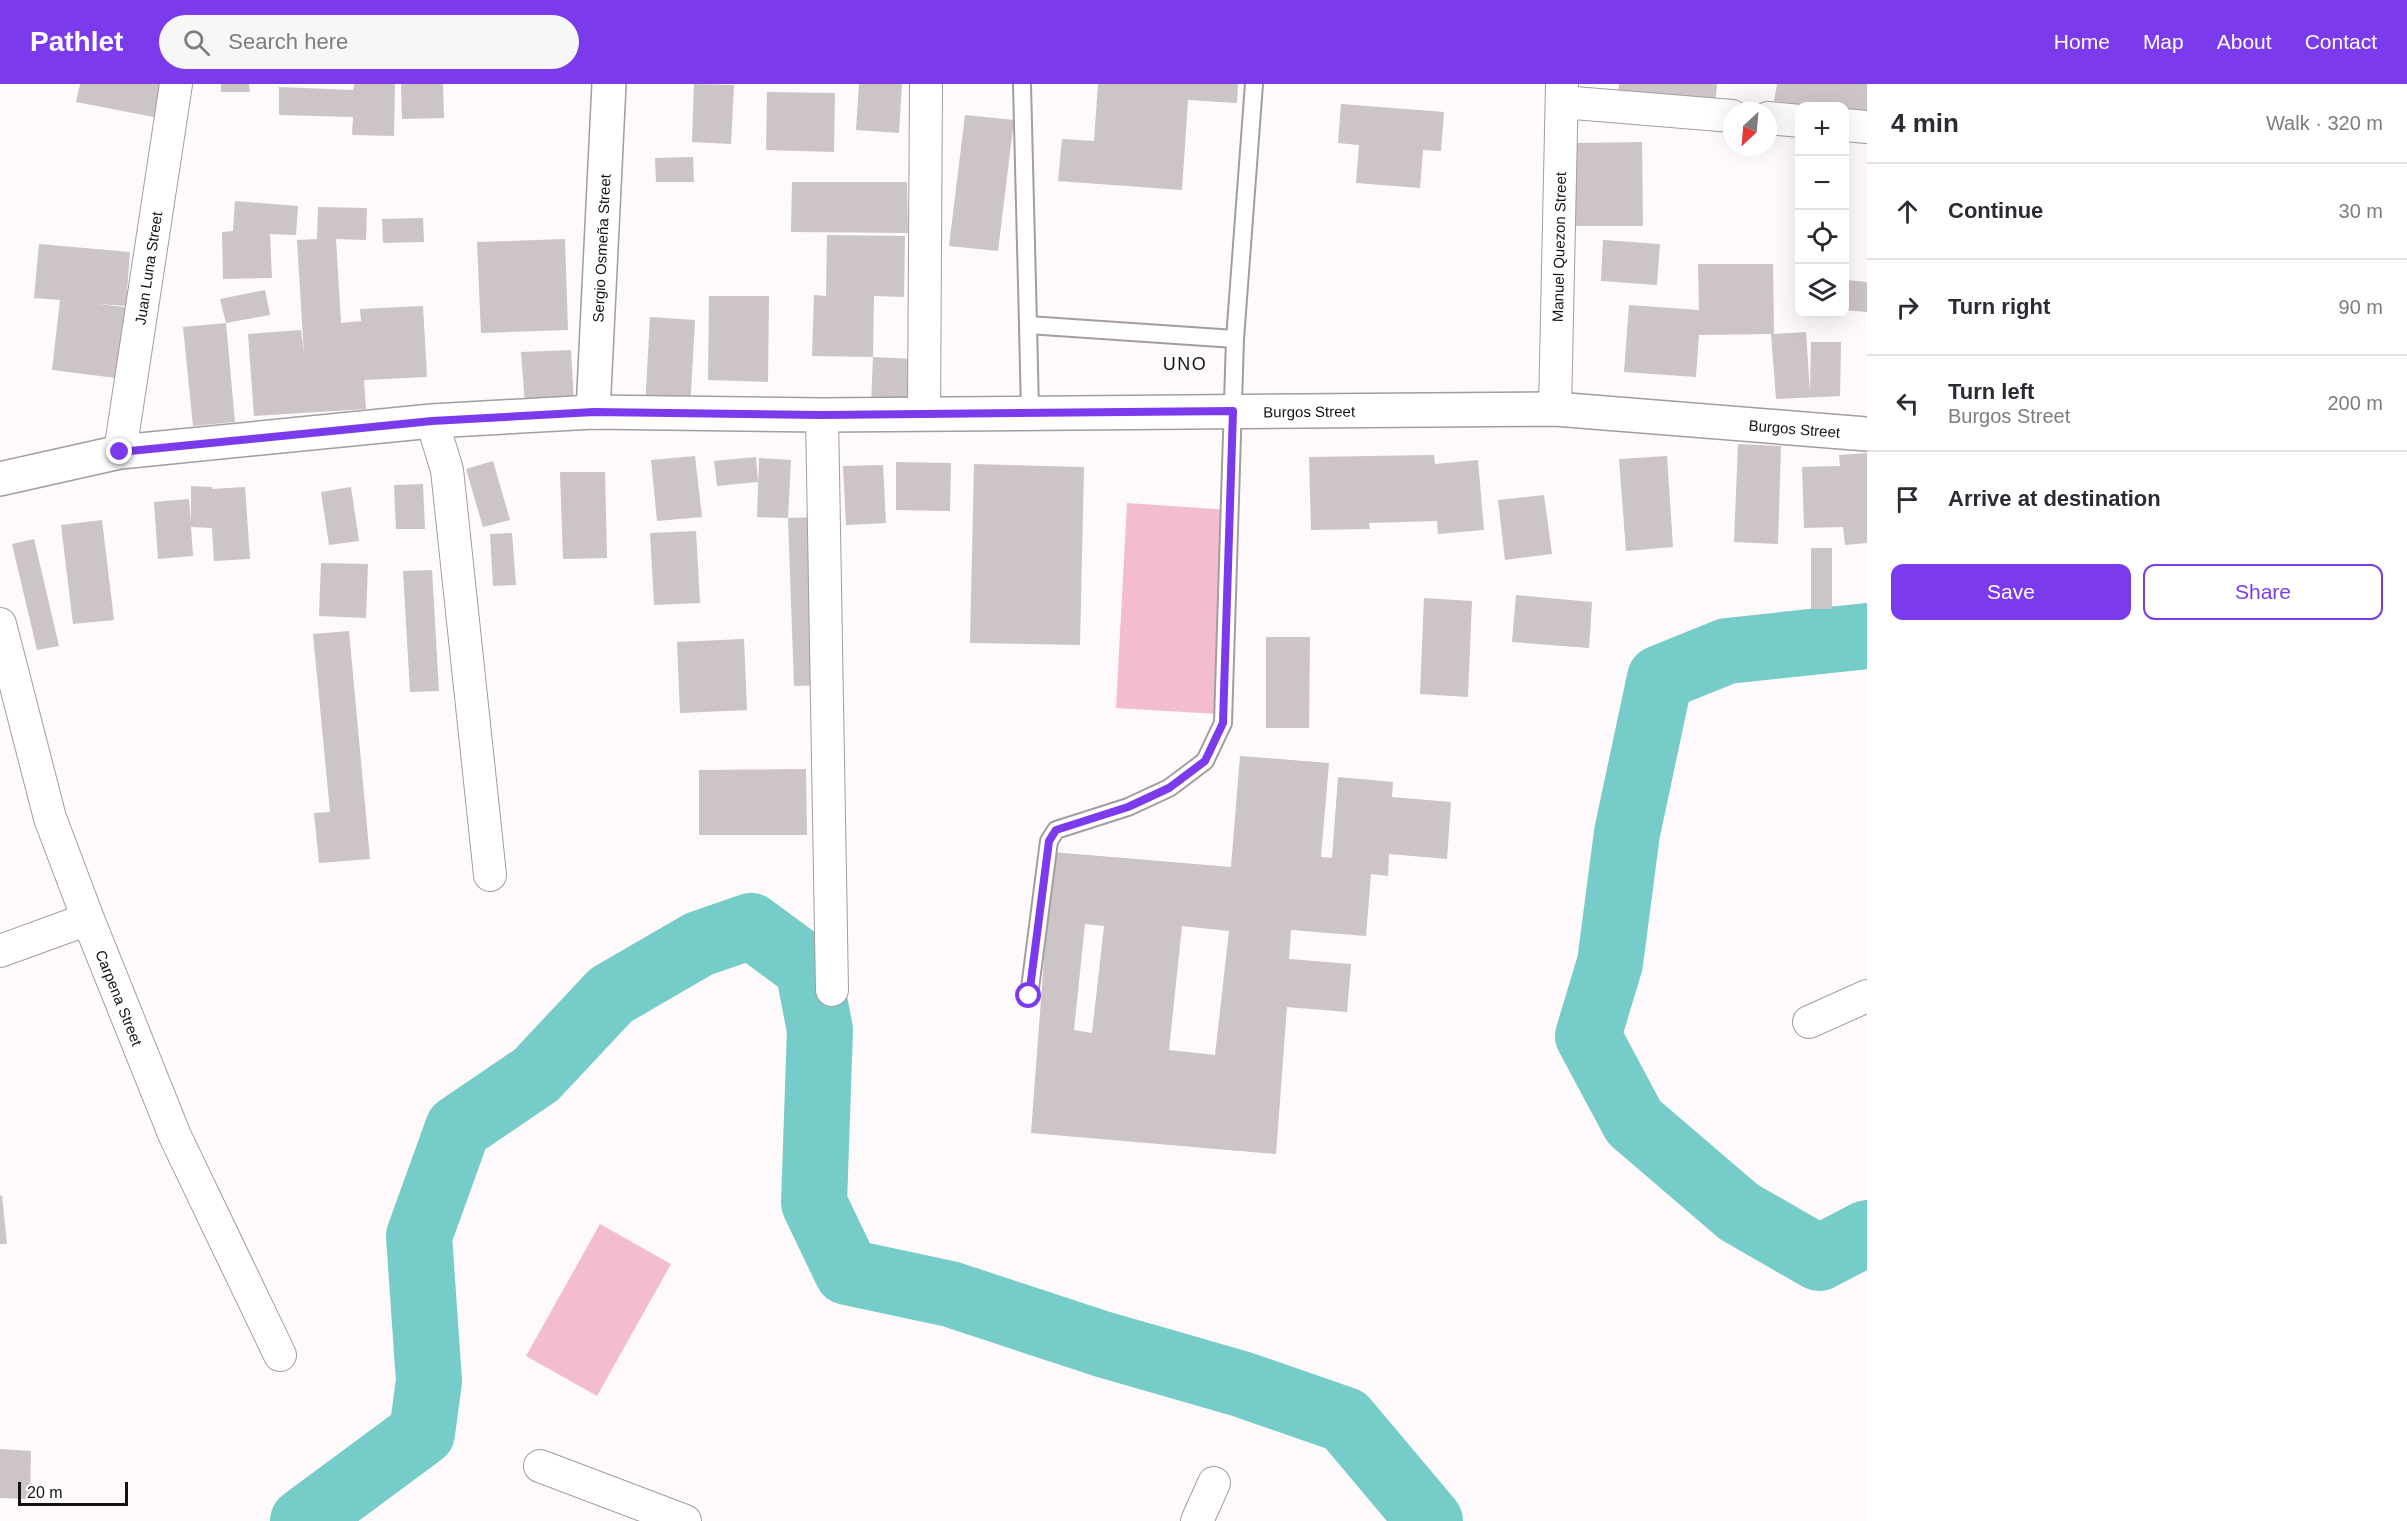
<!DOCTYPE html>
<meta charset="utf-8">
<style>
:root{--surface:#fff;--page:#f7f7f7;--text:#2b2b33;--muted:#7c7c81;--line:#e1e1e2;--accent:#7c3aed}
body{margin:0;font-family:Arial,sans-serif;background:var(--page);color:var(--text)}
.controls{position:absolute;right:18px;top:18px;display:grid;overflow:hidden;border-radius:12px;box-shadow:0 6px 24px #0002}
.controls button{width:54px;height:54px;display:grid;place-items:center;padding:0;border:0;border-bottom:2px solid var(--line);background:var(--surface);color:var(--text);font:30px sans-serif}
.compass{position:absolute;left:1723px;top:18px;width:54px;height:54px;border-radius:50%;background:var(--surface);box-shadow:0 6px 24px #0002;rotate:206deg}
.scale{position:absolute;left:18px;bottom:15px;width:110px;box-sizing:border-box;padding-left:6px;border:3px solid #151213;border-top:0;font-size:16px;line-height:21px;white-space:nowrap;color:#151213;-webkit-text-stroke:4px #fff;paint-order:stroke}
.stop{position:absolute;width:18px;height:18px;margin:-14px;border:4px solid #7c3aed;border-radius:50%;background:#fff}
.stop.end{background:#7c3aed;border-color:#fff;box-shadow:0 2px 6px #0008}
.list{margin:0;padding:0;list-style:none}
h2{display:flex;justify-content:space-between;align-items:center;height:78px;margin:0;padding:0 24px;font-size:26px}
h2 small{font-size:20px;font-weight:400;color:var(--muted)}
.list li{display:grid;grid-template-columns:39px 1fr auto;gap:18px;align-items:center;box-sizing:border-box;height:96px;padding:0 24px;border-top:2px solid var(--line)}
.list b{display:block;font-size:22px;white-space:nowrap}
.list p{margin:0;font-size:20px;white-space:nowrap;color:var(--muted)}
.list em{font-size:20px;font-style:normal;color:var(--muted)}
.actions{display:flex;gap:12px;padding:18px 24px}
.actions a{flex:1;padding:14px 0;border:2px solid var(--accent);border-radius:12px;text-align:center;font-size:21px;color:var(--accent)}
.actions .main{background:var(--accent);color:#fff}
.icon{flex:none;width:33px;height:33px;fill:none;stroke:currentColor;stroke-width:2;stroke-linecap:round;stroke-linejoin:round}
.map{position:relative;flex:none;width:1867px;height:1437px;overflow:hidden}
header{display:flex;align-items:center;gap:36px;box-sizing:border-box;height:84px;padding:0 30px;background:var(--accent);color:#fff}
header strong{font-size:28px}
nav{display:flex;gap:33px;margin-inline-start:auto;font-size:21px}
.search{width:420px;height:54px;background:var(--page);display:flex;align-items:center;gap:15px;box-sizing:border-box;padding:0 21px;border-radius:33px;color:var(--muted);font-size:22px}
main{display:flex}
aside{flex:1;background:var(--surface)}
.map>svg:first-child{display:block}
.green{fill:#f4bccf}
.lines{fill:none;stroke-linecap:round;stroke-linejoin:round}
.river{stroke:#75ccc8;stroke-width:66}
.building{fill:#ccc4c6;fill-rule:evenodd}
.lane-casing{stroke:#a49c9e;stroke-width:20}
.street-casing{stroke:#a49c9e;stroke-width:34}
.secondary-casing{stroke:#a49c9e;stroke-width:36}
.lane{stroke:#fff;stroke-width:16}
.street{stroke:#fff;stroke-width:32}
.secondary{stroke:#fff;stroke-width:33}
.route{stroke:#7c3aed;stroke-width:8}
.labels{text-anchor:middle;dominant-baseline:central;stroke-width:4.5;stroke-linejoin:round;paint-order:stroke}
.street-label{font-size:15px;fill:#151213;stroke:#fff}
.quarter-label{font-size:18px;letter-spacing:1.5px;fill:#151213;stroke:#fff}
</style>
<header>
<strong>Pathlet</strong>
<div class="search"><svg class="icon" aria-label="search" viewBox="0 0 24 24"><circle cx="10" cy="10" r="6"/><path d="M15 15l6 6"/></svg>Search here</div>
<nav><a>Home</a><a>Map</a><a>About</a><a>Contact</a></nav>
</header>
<main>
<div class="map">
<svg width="1867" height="1437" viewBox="0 0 1867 1437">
<rect width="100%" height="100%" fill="#fef9fa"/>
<g class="green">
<path d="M1127,419L1230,426L1218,630L1116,624Z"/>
<path d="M600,1140L671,1180L597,1312L526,1272Z"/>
</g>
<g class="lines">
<g class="river">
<path d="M1867,552L1727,567L1660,594L1627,749L1610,879L1588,952L1634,1038L1739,1128L1819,1174L1867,1149"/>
<path d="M303,1437L422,1349L429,1297L419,1152L458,1044L536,991L611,911L699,860L751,842L808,884L820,946L814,1119L847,1188L950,1210L1102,1260L1241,1300L1345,1336L1430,1437"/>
</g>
</g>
<g class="building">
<path d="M80,0H165L159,34L76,18Z"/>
<path d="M221,0H249L250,8H221Z"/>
<path d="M354,0H395L394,52L352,51L353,33L279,31V3L353,6Z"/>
<path d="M401,0H443L444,34L402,35Z"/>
<path d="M694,0L734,1L731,60L692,58Z"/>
<path d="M859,0H902L899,49L856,46Z"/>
<path d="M1098,0H1238L1237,19L1188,16L1182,106L1058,97L1062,55L1094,57Z"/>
<path d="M1619,0H1717L1715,24L1618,12Z"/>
<path d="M1777,0H1867V31L1844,28V22H1810L1774,17Z"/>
<path d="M767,8L835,9L834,68L766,66Z"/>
<path d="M1341,20L1444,28L1441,67L1423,66L1420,104L1356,99L1359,61L1338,59Z"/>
<path d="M965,31L1014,36L998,167L949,162Z"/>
<path d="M1642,58L1643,142H1575L1574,59Z"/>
<path d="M693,73L694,98H656L655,74Z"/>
<path d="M792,98H907L908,149L791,148Z"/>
<path d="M235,117L298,122L296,151L270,150L272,194L223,195L222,148L233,147Z"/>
<path d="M318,123L367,124L366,156L336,155L341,239L361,237L360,225L423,222L427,293L364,296L366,325L254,332L248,250L301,246L304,271L297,156L317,155Z"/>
<path d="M423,134L424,158L383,159L382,135Z"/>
<path d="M827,151L905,152L904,213L874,212L873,273L812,272L814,211L826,212Z"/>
<path d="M565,155L568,246L481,249L477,158Z"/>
<path d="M1603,156L1660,160L1657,201L1601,197Z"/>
<path d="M39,160L130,168L126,222L97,220L132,224L124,295L52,286L60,216L34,214Z"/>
<path d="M1698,180H1773L1774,250L1806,248L1810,308L1811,258H1841L1840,312L1776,315L1771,250L1699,251L1696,293L1624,288L1629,221L1699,226Z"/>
<path d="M1846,196L1867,198V228L1844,226Z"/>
<path d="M265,206L270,231L226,239L220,215Z"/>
<path d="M709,212H769L768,298L708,296Z"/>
<path d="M650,233L695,236L690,326L645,324Z"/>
<path d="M226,239L235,338L193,342L183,243Z"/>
<path d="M571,266L574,319L525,321L521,268Z"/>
<path d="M873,273L916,275L914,323L871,322Z"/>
<path d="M1738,360L1781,362L1778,460L1734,458Z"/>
<path d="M1867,369V459L1845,461L1843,443L1804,444L1802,383L1840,382L1839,371Z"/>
<path d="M1434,371L1435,380L1478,376L1484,446L1438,450L1437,437L1369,439L1370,445L1311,446L1309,373Z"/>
<path d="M695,372L702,433L657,437L651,376Z"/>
<path d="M1667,372L1673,463L1626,467L1619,375Z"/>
<path d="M756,373L758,398L717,402L714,377Z"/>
<path d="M759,374L791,376L788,434L819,433L825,601L794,602L788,434L757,433Z"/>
<path d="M493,377L510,436L483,443L466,385Z"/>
<path d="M896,378L951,379L950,427L896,426Z"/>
<path d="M974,380L1084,383L1080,561L970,559Z"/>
<path d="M883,381L886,439L846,441L843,382Z"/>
<path d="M560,388H605L607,474L563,475Z"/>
<path d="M423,400L425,445H396L394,401Z"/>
<path d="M191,402L212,403V405L245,403L250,475L214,477L212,444L191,443L193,472L158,475L154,418L189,415L191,439Z"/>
<path d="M351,403L359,457L329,461L321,408Z"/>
<path d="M1544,411L1552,470L1505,476L1498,416Z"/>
<path d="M102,436L114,536L73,540L61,441Z"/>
<path d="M696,447L700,519L654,521L650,449Z"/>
<path d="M512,449L516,501L493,502L490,450Z"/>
<path d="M34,455L59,562L37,566L12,460Z"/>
<rect x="1811" y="464" width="21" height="61"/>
<path d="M321,479L368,480L366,534L319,532Z"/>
<path d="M432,486L439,607L410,608L403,487Z"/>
<path d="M1516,511L1592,518L1589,564L1512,558Z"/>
<path d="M1424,514L1472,517L1468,613L1420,610Z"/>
<path d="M349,547L370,775L319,779L314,729L330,728L313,550Z"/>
<path d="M1266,553H1310L1309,644H1266Z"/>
<path d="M744,555L747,626L680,629L677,558Z"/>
<path d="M1240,672L1329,679L1321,773L1332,774L1338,693L1393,698L1392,713L1451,718L1447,775L1389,770L1388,792L1371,790L1366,852L1291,846L1289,875L1351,880L1347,928L1287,923L1276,1070L1031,1049L1052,768L1231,783ZM1085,840L1104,842L1092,949L1074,946ZM1182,842L1229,847L1215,971L1169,966Z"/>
<path d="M806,685L807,751H699V686Z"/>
<path d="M2,1111L7,1160H0V1112Z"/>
<path d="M0,1365L31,1367L30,1415L0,1414Z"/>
</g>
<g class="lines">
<g class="lane-casing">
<g id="lane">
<path d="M1022,0L1028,241"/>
<path d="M1030,328L1028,241L1235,255"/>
<path d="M1029,912L1049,757L1056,746L1128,723L1169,704L1205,677L1223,639L1235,255L1254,0"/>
</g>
</g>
<g class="street-casing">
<g id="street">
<path d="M1562,18L1732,32"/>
<path d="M1768,34L1800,37"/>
<path d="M1844,41L1867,43"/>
<path id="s1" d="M1555,325L1562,0"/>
<path d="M924,328L926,0"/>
<path d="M822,331L832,906"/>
<path d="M432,337L447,386L490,791"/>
<path id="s2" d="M120,368L176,0"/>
<path id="s3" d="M0,540L50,734L88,835L175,1052L280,1271"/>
<path d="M0,867L88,835"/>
<path d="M1809,938L1867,912"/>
<path d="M540,1382L685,1437"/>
<path d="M1197,1437L1214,1399"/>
</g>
</g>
<g class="secondary-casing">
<g id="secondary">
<path id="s4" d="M593,328L609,0"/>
<path id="s5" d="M0,395L120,368L432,337L593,328L822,331L1555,325L1867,350"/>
</g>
</g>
<use href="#lane" class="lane"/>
<use href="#street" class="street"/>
<use href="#secondary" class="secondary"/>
</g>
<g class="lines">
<path class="route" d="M120,368L432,337L594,328L822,331L1233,327L1223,639L1205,677L1169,704L1128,723L1056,746L1049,757L1029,912"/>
</g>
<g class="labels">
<g class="street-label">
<text stroke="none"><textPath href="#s1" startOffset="162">Manuel Quezon Street</textPath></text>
<text stroke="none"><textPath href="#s4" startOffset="164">Sergio Osmeña Street</textPath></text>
<text stroke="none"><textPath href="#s2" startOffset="186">Juan Luna Street</textPath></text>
<text stroke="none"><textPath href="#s5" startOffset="1314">Burgos Street</textPath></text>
<text stroke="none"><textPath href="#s5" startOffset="1800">Burgos Street</textPath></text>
<text stroke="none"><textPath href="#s3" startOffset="393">Carpena Street</textPath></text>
</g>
<g class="quarter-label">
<text x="1185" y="280">UNO</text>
</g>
</g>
</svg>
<div class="controls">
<button>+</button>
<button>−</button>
<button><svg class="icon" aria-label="locate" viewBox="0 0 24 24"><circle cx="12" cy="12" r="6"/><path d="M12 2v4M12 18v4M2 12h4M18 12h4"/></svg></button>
<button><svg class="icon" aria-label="layers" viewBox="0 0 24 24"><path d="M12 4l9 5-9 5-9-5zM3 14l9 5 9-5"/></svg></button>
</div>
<svg class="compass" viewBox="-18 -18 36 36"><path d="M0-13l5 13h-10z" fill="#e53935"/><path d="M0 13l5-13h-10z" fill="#7c7c81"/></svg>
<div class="scale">20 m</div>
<div class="stop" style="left:1029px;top:912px"></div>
<div class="stop end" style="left:120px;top:368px"></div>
</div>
<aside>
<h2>4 min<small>Walk · 320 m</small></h2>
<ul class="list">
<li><svg class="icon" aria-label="ahead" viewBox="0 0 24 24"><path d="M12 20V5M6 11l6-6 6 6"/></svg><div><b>Continue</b></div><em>30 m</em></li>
<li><svg class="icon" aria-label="right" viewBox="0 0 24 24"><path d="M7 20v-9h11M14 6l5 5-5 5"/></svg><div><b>Turn right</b></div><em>90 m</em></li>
<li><svg class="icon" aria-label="left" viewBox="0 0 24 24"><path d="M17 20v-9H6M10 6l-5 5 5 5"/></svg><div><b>Turn left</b><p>Burgos Street</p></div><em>200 m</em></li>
<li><svg class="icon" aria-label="arrive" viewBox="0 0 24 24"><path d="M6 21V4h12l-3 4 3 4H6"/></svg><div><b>Arrive at destination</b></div></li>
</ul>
<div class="actions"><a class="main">Save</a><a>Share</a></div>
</aside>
</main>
